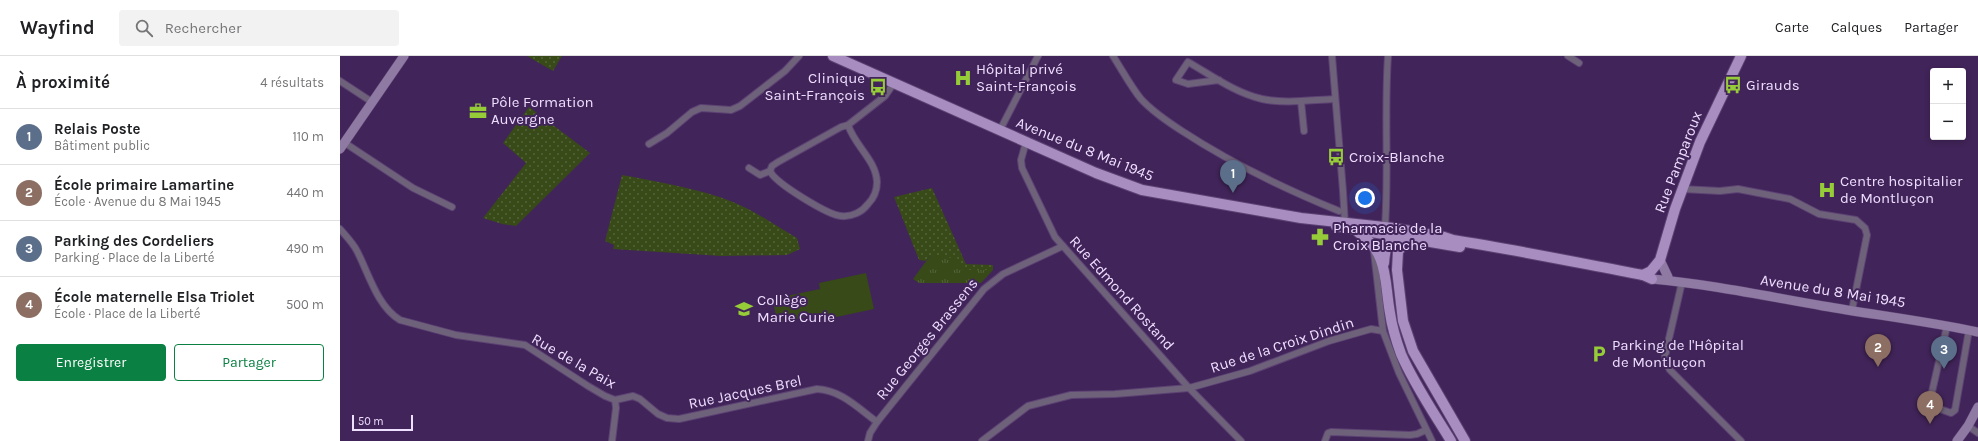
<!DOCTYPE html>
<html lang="fr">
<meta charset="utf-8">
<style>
:root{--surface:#fff;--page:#f2f2f2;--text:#202124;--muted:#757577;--line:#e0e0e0;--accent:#0b8043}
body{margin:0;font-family:Karla,sans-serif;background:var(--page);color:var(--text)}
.controls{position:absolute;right:12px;top:12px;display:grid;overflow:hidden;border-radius:4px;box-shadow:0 2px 6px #0003}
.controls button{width:36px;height:36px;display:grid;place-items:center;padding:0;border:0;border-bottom:1px solid var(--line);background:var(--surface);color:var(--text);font:20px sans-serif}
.scale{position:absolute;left:12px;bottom:10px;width:61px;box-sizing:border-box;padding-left:4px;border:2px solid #eedeff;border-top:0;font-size:11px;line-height:14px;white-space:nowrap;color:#eedeff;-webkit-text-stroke:3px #412459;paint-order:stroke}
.you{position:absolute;left:1025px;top:142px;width:14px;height:14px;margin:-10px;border:3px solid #fff;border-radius:50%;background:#1a73e8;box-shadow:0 0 0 6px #1a73e833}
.badge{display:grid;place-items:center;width:26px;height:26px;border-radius:50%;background:var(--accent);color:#fff;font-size:13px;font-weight:700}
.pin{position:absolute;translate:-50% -33px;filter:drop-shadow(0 1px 2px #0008)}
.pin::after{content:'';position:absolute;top:21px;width:14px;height:12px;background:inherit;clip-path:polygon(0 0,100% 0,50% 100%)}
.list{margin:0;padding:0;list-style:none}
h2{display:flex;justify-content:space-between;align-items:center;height:52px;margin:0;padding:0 16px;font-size:17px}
h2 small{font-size:13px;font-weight:400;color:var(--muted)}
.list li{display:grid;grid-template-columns:26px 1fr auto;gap:12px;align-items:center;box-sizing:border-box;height:56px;padding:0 16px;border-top:1px solid var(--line)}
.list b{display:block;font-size:15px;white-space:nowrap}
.list p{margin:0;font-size:13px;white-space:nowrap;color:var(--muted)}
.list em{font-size:13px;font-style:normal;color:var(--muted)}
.actions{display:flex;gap:8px;padding:12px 16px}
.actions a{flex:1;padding:9px 0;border:1px solid var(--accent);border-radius:4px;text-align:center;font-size:14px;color:var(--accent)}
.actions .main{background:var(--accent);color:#fff}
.icon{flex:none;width:22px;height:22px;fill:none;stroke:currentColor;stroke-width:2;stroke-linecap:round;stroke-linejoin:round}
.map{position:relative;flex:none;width:1638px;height:385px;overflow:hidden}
header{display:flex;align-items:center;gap:24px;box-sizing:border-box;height:56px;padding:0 20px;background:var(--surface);border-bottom:1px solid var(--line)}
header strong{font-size:19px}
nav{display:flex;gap:22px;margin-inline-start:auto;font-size:14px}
.search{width:280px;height:36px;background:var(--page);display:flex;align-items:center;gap:10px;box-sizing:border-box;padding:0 14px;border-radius:4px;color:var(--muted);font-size:15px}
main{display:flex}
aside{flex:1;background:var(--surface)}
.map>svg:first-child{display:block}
.grass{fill:url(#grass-dots)}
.park{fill:url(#park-tufts)}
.pitch{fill:#374a18}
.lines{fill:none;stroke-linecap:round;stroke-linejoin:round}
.street-casing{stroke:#5d4274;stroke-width:8}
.secondary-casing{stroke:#5d4274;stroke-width:10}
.primary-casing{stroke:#5d4274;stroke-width:12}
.street{stroke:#6e627b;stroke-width:6}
.secondary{stroke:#8f7aa3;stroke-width:9}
.primary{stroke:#a88dc1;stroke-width:10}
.labels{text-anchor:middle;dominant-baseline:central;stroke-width:4;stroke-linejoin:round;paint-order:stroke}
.poi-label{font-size:15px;fill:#eedeff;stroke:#412459;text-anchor:start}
.street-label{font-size:15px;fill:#eedeff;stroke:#412459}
</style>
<header>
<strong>Wayfind</strong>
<div class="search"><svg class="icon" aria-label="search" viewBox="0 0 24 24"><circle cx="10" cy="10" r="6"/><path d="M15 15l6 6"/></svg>Rechercher</div>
<nav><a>Carte</a><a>Calques</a><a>Partager</a></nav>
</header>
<main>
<aside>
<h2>À proximité<small>4 résultats</small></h2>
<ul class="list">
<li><span class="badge" style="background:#5c6f8a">1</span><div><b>Relais Poste</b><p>Bâtiment public</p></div><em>110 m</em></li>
<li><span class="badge" style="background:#8d6e63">2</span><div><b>École primaire Lamartine</b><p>École · Avenue du 8 Mai 1945</p></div><em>440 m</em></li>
<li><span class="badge" style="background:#5c6f8a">3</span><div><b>Parking des Cordeliers</b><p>Parking · Place de la Liberté</p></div><em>490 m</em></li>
<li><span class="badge" style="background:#8d6e63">4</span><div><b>École maternelle Elsa Triolet</b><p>École · Place de la Liberté</p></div><em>500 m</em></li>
</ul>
<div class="actions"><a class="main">Enregistrer</a><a>Partager</a></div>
</aside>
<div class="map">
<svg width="1638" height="385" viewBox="0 0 1638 385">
<defs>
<pattern id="grass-dots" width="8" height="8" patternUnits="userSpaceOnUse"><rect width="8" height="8" fill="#374a18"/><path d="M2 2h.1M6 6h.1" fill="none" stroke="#54643b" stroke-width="1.8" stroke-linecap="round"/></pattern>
<pattern id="park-tufts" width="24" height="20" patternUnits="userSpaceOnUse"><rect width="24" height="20" fill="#374a18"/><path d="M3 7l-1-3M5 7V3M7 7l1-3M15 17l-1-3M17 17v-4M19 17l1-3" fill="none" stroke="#54643b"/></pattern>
</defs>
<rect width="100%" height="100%" fill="#412459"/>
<g class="grass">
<path d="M187,0H222L213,15Z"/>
<path d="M189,51L250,97L176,170L162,168L143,162L186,107L163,87Z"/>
<path d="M282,119C319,126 357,132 393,146C415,155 436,170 457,182L460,193L447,199L381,200L273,193L274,189L265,185Z"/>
<path d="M592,132L626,208L653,209V214H623L590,200L586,205L579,204L554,141Z"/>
</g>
<path class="park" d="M590,200L612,202L623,214H653L641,227H579L573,223Z"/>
<path class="pitch" d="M526,217L534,253L487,263L485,257L438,267L432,243L480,233L479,227Z"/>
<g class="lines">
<g class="street-casing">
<g id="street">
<path d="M773,0C782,14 791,31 801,43C813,56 828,66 842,75C891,107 945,133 999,155"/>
<path d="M992,0L1003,135L1005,168"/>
<path d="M1228,0L1239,7"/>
<path d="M879,24L848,28L836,24L848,6C871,19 895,37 922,43C945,48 971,44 995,43"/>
<path d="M0,25L32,46"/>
<path d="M961,45L964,75"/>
<path d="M508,69C515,90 536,104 537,126C537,134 534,142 528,148C522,156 512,161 501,160C488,159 435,127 430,115L432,110L438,106L501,71L508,69L545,40L554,27"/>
<path d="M660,74L698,0"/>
<path d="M686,86L681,104L682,112L715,181L849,332L901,385"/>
<path d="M5,87L73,132L112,151"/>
<path d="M309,88L327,77L352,56L361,52L391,54L400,50L445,15L459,0"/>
<path d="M409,112L420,119L430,115"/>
<path d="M1342,133L1380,135L1398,133L1450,143L1479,158L1516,164L1525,172L1527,179L1512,254"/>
<path d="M1045,170C1049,114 1044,57 1048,0"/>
<path d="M0,173C6,180 13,187 17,195C29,218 37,250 60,264L116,279L185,289L248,330L265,340L275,344L276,352L272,385"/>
<path d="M1034,196L1043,275L1059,317L1092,385"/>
<path d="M1342,226L1325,300L1326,307L1330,314L1401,385"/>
<path d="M1607,270L1589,349L1611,357L1615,354L1629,274"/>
<path d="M275,344L293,340L300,343L318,358L327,362L339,363L477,333C501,334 518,352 537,366"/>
<path d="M1628,370L1638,377"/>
<path d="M528,385L530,377L537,366L644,233L663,218L723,190"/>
<path d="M642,385L688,350L731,339L775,338L849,332L910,315L989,285L1031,273L1043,275"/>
<path d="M985,385L988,377L991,376L1070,379L1077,378L1086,374"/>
</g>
</g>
<g class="secondary-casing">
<g id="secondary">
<path d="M0,93L64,0"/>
<path d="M1320,204L1328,221"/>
<path d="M1312,223C1369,228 1426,240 1483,250C1535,259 1586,265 1638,276"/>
<path d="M1617,385L1628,370L1638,351"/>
</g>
</g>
<g class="primary-casing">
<g id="primary">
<path d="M493,0L756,117L802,134L961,162L1053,172L1104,181L1113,184C1177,194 1239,207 1303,219L1312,223"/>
<path d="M996,170L1120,191"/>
<path d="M1018,176C1049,197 1044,224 1050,257C1052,271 1056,284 1061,298C1074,328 1094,357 1111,385"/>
<path d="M1069,183L1058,195L1057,214L1063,265L1073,295L1125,385"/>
<path d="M1044,207C1045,195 1046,184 1058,179"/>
<path d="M1303,219L1311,215L1320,204L1335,153L1360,86L1401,0"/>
</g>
</g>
<use href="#street" class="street"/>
<use href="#secondary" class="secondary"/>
<use href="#primary" class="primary"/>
</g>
<defs>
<g id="hospital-bare" transform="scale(1.38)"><path d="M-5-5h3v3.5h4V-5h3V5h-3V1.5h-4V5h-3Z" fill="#97cc39" stroke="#412459" stroke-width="2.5" paint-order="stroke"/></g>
<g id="bus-bare" transform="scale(1.38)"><path d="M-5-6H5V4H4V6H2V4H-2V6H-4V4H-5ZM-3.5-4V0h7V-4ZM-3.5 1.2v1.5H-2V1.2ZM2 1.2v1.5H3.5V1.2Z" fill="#97cc39" stroke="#412459" stroke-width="2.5" paint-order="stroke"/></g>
<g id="office-bare" transform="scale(1.38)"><path d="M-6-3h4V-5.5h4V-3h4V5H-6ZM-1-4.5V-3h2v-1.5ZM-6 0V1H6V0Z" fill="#97cc39" stroke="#412459" stroke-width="2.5" paint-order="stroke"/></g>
<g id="pharmacy-bare" transform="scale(1.38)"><path d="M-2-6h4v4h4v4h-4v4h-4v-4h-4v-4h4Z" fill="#97cc39" stroke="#412459" stroke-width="2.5" paint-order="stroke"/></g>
<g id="school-bare" transform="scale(1.38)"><path d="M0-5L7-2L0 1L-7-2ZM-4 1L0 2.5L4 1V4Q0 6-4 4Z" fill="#97cc39" stroke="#412459" stroke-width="2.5" paint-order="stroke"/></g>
<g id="parking-bare" transform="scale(1.38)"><path d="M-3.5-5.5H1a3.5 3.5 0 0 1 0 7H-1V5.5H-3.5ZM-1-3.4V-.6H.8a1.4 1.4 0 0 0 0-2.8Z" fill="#97cc39" stroke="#412459" stroke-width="2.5" paint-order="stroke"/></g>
</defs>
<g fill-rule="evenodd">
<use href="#hospital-bare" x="623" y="22"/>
<use href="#bus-bare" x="1393" y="29"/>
<use href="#bus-bare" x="538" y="31"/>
<use href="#office-bare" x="138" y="55"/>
<use href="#bus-bare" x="996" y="101"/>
<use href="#hospital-bare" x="1487" y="134"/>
<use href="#pharmacy-bare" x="980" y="181"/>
<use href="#school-bare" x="404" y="253"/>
<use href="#parking-bare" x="1259" y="298"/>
</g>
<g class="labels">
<g class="poi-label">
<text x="636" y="13">Hôpital privé<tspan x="636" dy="17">Saint-François</tspan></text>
<text x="525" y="22" text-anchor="end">Clinique<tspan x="525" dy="17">Saint-François</tspan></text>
<text x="1406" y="29">Girauds</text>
<text x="151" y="46">Pôle Formation<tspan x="151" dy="17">Auvergne</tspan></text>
<text x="1009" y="101">Croix-Blanche</text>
<text x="1500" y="125">Centre hospitalier<tspan x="1500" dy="17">de Montluçon</tspan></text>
<text x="993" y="172">Pharmacie de la<tspan x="993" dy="17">Croix Blanche</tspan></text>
<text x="417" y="244">Collège<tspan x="417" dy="17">Marie Curie</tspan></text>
<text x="1272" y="289">Parking de l'Hôpital<tspan x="1272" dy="17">de Montluçon</tspan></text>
</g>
<g class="street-label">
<text transform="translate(745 93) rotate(22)">Avenue du 8 Mai 1945</text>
<text transform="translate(1338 106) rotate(-69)">Rue Pamparoux</text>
<text transform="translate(1493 235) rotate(9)">Avenue du 8 Mai 1945</text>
<text transform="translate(782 237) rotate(48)">Rue Edmond Rostand</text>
<text transform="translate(587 283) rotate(-51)">Rue Georges Brassens</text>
<text transform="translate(942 289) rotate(-18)">Rue de la Croix Dindin</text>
<text transform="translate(234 305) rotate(30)">Rue de la Paix</text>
<text transform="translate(405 336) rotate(-12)">Rue Jacques Brel</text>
</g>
</g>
</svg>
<div class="controls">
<button>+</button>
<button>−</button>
</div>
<div class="scale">50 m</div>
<div class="you"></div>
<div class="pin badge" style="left:893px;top:137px;background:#5c6f8a">1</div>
<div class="pin badge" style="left:1538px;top:311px;background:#8d6e63">2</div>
<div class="pin badge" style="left:1604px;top:313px;background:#5c6f8a">3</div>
<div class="pin badge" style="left:1590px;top:368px;background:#8d6e63">4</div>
</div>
</main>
